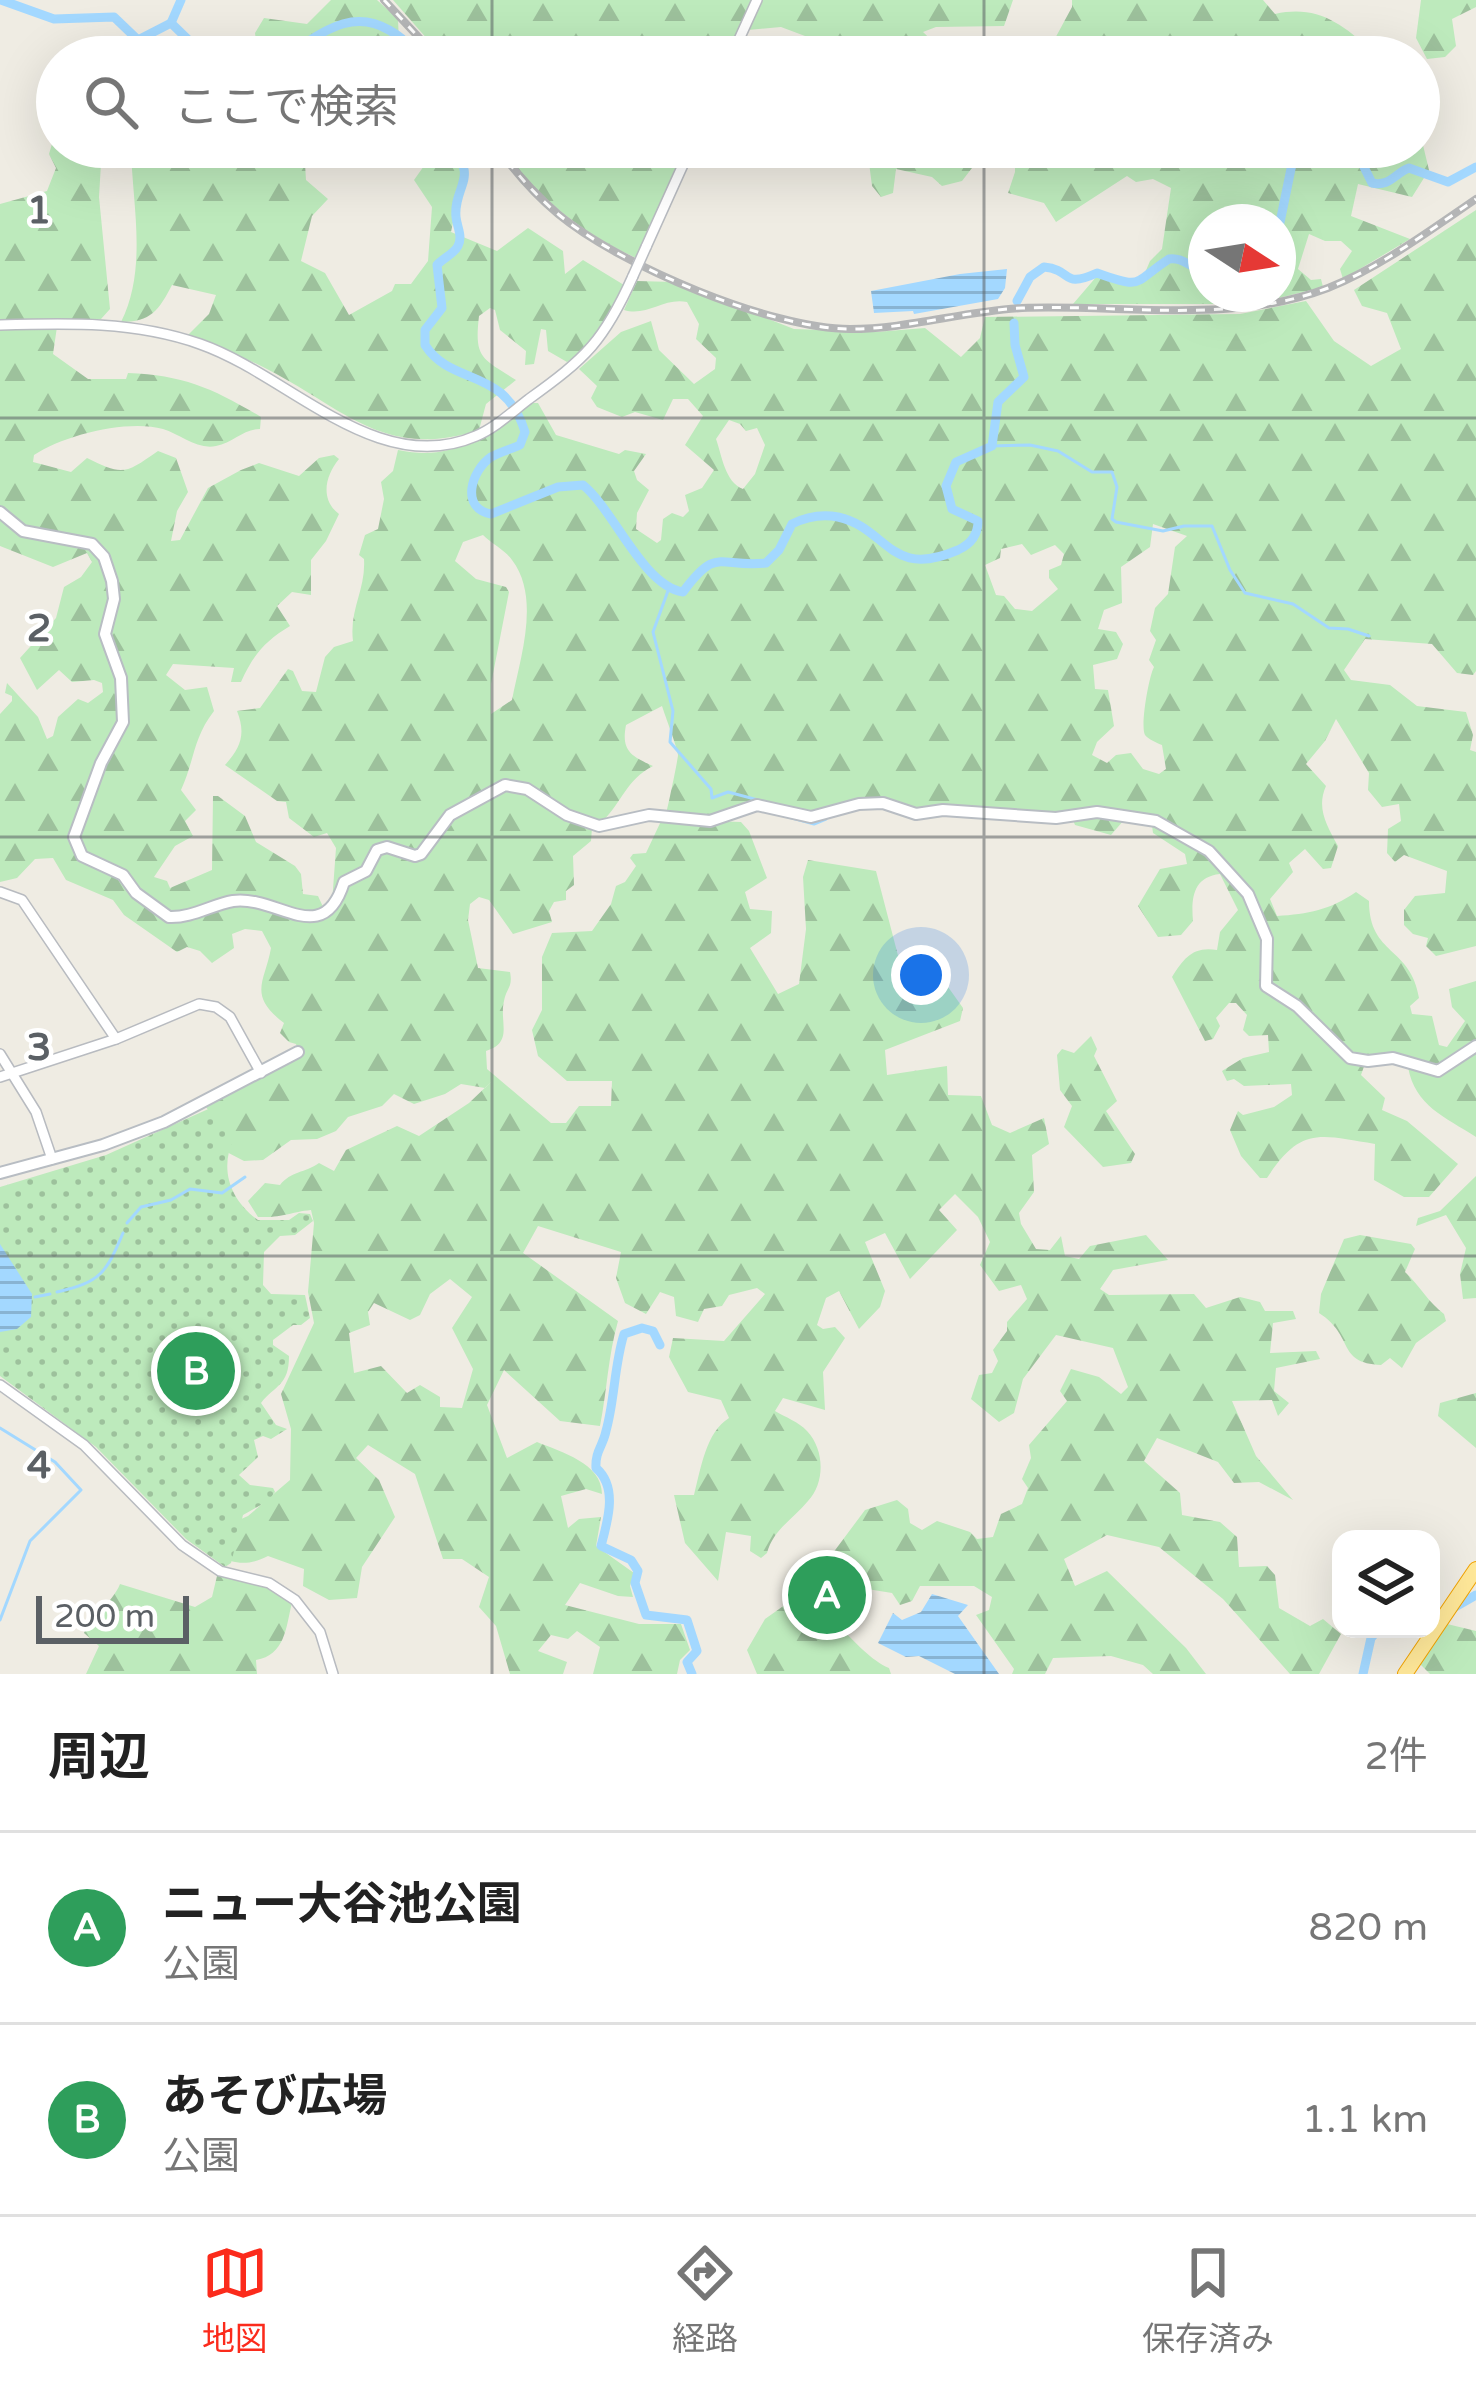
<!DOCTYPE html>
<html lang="ja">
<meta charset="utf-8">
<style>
:root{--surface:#fff;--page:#f6f6f6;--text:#222;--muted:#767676;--line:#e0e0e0;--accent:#fb2b1c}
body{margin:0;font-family:"Varela Round","Noto Sans JP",sans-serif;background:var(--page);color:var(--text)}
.controls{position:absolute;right:36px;bottom:36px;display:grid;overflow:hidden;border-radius:24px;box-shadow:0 12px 48px #0002}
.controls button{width:108px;height:108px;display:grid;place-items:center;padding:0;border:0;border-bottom:3px solid var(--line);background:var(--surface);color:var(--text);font:60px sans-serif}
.compass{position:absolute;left:1188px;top:204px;width:108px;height:108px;border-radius:50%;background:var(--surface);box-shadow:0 12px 48px #0002;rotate:102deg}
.scale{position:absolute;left:36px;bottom:30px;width:153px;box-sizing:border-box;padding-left:12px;border:6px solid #5b6065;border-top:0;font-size:33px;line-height:42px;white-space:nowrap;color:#5b6065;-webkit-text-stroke:9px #fff;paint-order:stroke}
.you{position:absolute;left:921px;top:975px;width:42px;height:42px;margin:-30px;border:9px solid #fff;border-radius:50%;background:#1a73e8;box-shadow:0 0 0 18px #1a73e833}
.badge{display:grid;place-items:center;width:78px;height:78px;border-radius:50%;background:var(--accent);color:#fff;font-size:39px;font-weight:700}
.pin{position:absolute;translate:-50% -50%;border:6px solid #fff;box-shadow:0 3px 12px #0006}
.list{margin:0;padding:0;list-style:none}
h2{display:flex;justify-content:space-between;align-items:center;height:156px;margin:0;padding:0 48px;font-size:51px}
h2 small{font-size:39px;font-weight:400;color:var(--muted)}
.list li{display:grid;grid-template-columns:78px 1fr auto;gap:36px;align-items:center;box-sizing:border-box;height:192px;padding:0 48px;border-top:3px solid var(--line)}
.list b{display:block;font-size:45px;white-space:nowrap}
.list p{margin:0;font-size:39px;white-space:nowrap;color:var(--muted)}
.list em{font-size:39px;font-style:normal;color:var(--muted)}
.icon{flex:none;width:66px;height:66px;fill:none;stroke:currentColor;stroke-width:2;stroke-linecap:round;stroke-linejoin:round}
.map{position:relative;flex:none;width:1476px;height:1674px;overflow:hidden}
.search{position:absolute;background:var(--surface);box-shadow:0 12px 48px #0002;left:36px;right:36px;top:36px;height:132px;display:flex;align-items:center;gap:30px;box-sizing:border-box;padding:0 42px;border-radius:66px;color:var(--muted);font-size:45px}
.sheet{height:540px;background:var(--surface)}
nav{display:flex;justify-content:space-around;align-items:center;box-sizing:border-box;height:168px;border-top:3px solid var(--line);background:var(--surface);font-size:33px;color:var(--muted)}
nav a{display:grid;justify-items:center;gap:6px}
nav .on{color:var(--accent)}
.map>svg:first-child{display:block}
.forest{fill:url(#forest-firs);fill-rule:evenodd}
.park{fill:url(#park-dots)}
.water{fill:url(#water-rules)}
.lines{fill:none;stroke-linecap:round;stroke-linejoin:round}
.stream{stroke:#a3d8ff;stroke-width:3}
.river{stroke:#a3d8ff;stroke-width:9}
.tertiary-casing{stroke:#b8bbc0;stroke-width:12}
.secondary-casing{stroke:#b8bdc3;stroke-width:14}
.trunk-casing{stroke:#f2a300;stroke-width:16}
.tertiary{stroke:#fff;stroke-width:9}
.secondary{stroke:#fff;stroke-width:10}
.trunk{stroke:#ffe899;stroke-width:14}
.rail-casing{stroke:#b4b5b6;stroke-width:8}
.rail{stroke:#fff;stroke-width:3;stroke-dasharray:9;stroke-linecap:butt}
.tertiary-bridge-casing{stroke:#b8bbc0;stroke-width:12;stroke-linecap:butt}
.tertiary-bridge{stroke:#fff;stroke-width:9}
.grid{fill:none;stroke:#5b6065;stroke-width:3;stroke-opacity:0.55}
.grid-label{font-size:39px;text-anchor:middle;font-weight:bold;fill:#5b6065;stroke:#fff;stroke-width:9;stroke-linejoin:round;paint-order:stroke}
</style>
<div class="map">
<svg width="1476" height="1674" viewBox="0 0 1476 1674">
<defs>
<pattern id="forest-firs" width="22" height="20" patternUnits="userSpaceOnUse" patternTransform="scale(3)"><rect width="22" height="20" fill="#bdeabc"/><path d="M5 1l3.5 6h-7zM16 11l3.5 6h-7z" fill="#9dc19c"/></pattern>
<pattern id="park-dots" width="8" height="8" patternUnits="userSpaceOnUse" patternTransform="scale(3)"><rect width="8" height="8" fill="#bdeabc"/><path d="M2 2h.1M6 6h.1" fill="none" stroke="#9dc19c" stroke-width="1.8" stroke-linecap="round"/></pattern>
<pattern id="water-rules" width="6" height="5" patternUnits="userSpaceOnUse" patternTransform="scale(3)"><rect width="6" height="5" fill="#a3d8ff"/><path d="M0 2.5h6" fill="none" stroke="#88b3d2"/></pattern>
</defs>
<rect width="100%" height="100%" fill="#efece3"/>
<g class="forest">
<path d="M331,0H377L398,19L399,44L409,57H380L374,43L339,46L325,57H258L255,33L264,18L307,24Z"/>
<path d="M393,0H752L727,57H443Z"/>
<path d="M762,0H1013L1004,26L936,27L923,32L949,57H858L842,36L813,39L781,27L748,30Z"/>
<path d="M1072,0H1263L1275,14C1316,5 1340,22 1371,50L1372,57H1045L1072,7Z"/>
<path d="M1421,0H1476V7L1452,19L1456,46L1445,57L1427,59L1416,38Z"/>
<path d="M57,127V147H102L99,197L110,309L101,319L58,320L53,354L88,379H126L128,373C184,375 214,389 261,417L260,429C243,429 233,443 216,446C197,450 180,434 163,429C128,419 64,435 34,455L33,462L71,472L87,458C123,476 125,474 158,451L176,458L188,492L177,511L171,541L180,540L208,488L241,470L259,463L299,476L319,458L334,455L339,459C325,476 320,500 339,514L326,541L311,560V595L292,592L277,606L290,626C265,641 253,655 241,682H231L234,668L173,664L166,675L185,690L207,687L214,711C193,738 195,759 181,790L196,810L185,821L193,836L175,846L154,877L167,881L170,888L212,870L213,796H218L245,816L256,842L295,866L301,874L303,894L318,896L324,909L332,903L336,848L327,833L314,837L289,818L286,802L277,801L225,765C241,747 246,734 237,711L260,708L288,669L293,671L302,691L316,692L325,657L334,647L353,641C349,610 366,589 364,559L359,555L365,535L378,529L384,499L381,482L393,471L398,450C456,462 484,435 529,403H538L556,435L619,454L625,450L646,454L634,471L637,480L649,490L637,513L636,529L657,543L661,540L663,519L672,513L683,517L689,511L685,495L702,488L714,470L685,445L703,416L688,399H673L663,420L635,412L622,417L597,407L591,398L597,386L579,369L621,332L651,321L659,350L694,384L715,369L716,358L696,339L699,324L687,302C664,297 647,317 624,310L637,281L674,282L794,329L876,332L925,328L961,357L980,338L985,317L1240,314L1306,301L1334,341L1371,366L1401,349L1387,313L1362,306L1354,290L1476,210V671L1473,675L1457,673L1432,644L1365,639L1344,670L1351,680L1390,685L1417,706L1466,712L1473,735L1470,750L1476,752V946L1436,956L1426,946L1428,938L1413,934L1404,925V910L1415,896L1445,893L1447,871L1404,855L1395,862L1387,853L1388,829L1401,821L1399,804L1382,807L1368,790L1369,773L1336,719L1325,741L1306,764L1326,786C1316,808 1327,826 1338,846L1331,868L1323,869L1305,849L1289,863L1293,872L1270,899L1277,916C1308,914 1330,910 1356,892L1369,901C1369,956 1411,946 1419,998L1410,1006L1412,1014L1432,1016L1439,1045L1447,1047L1465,1021L1452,1007L1449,989L1476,981V1137C1445,1117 1415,1106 1408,1067L1396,1065L1394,1056L1367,1058L1361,1075L1385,1098L1382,1110L1407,1121L1458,1164L1429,1197H1404L1374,1180L1375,1144C1319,1135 1301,1126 1267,1178H1260L1241,1156L1230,1130L1238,1111L1243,1115L1274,1107L1292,1095L1291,1084L1244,1086L1234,1079L1227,1081L1222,1071L1243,1058L1269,1052L1268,1035L1249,1036L1243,1030L1247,1015L1236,1003H1229L1216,1018L1220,1026L1213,1039L1205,1041L1172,977C1184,958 1193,946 1217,950L1220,932L1238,910L1220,874C1193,877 1191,898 1193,921L1181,935L1158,937L1138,906L1160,869L1187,864L1185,854L1153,833L1151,818L1130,813L1111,835L1075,825L1070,813L919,811L887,800L815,812L763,801L706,819L666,814C668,807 678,759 678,755C677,746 665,716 662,706L626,725C621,751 631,756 653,766C625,781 624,800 601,823L577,816L508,782L492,786L521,790L592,828L591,841L573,856L574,885L566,891V900L554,902L549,911L552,922L513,934L489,900L479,897L470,904L468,920L478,968L510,972C513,987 507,987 504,1001C499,1023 514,1042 486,1051L487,1069L551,1123H566L579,1106H611L612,1081H567L538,1056L532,1030L542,1010V957L552,933L592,931L611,904L616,886L625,882L636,866L630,858L633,854L646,853L662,819L741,822L749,831L767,878L745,892L750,909L772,911L771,933L750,948L778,994L799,984L806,929L803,877L808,860L876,871L901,967L941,977L963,1008L960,1021L885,1050L887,1075L947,1066L948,1095L981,1096L992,1125L1010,1133L1044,1118L1049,1144L1032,1155L1034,1192L1019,1213L1021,1224L1036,1249L1050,1250L1061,1236L1065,1256L1079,1259L1090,1246L1146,1235L1168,1260L1113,1270L1100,1289L1109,1295L1194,1294L1206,1308L1240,1297L1260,1302L1265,1311H1293L1296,1319L1273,1323L1270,1353L1316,1351L1320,1359L1276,1368L1274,1391L1289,1403L1278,1416L1272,1400L1232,1401L1256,1456L1293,1500L1259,1482L1234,1483L1218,1462L1157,1438L1144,1461L1180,1493L1182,1515L1220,1522L1237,1537L1239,1567L1267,1566L1275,1575L1279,1608L1310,1626L1323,1619L1341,1634L1319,1674H1290L1223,1599L1159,1547L1107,1535L1064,1559L1075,1586L1107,1571L1186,1648L1206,1674H1153L1143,1665L1111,1656L1053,1658L1045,1674H1012L1014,1669L976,1615L989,1610L992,1597L974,1586H920L912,1601L900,1605L892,1593L861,1588L851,1596L821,1569L865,1510L897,1500L908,1509L910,1523L922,1530L937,1521L970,1532L977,1539L993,1537L1001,1514L1022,1504L1028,1488L1022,1479L1031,1458L1029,1445L1067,1401L1060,1391L1071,1369L1099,1377L1121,1394L1128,1387L1113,1348L1056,1335L1023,1379L1014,1413L999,1422L971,1399L979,1375L992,1373L998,1361L993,1350L1007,1331V1322L1027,1299L1021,1285L999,1291L980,1265L990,1242L978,1217L955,1194L939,1210L957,1230L910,1279L885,1233L865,1242L885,1291L880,1307L859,1329L839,1291L826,1298L817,1325L823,1329L835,1327L845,1338L823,1372L825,1410L783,1398L775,1411C785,1417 799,1422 807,1431C825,1450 825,1483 808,1501C793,1519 773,1530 767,1553L761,1558L750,1551L751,1536L726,1532L718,1581L685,1543L674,1495H694C701,1468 706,1432 729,1418L721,1400L688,1392L669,1357L673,1338L724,1341L765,1294L757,1288L729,1295L722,1306L704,1309L698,1322L676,1316L674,1297L660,1292L646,1314L625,1303L616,1278L621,1252L538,1226L523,1253L618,1321C608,1356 607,1391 600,1426L560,1421L504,1370L487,1405L507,1458L537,1442C561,1452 602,1463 602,1494L586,1489L561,1496L568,1528L579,1519L601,1517L596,1546L634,1573L630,1586L633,1597L618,1596L580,1583L565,1605L639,1624H681L690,1650L680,1660L677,1674H593L600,1647L577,1631L568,1639L551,1635L538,1651L567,1662L563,1674H510L496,1626L479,1607L489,1577L462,1559H443L415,1474L368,1445L356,1458L379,1480L395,1517L362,1567L357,1598L329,1600L303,1586L304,1569L268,1556C237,1572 220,1557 193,1540L248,1516L290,1480L291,1429L281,1394L314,1323L308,1292L314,1223L311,1210C290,1212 284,1218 258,1217L248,1201L265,1183L280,1185C291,1171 305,1173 319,1163L334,1171L346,1150L397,1126L419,1136L469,1103L492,1081L485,1088L461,1084L445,1094L414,1104L394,1094L382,1106L348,1117L336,1131L317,1139L291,1140L263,1160L244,1161L219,1148L225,1130L205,1106L299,1053L296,1044L289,1042L280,1033L284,1023C247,995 265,982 271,948L262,931L245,929L232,934L234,948L212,963L200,951L187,947L177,952L124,915L113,900L66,880L53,858L35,859L17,878L0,882V714L12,701V696L5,693L7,683L38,717L47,739L53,736L58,717L78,699L88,703L103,692L102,683L94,680L72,682L59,670L37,690L20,658L56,618L64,587L81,577L92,562L87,553L53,567L0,546V204L47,191L56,168L49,154ZM729,420L740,424L746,431L757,428L765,445L755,474L743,489C725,482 722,456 716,439ZM1153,524L1187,536L1175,547L1168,594L1155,608L1150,631L1156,640L1149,660L1154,667C1149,676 1140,726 1145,735C1148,739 1157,743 1162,745L1166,769L1159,774L1143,769L1131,753L1116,755L1107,763L1092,755L1097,742L1114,726L1108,690L1095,689L1093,665L1117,659L1123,644L1116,632L1098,629L1104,610L1122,603L1121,567L1150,547ZM483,535C492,544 505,550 512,560C541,598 520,658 512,700L491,714V684L509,592L506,587L476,579L455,561L463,542ZM1022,544L1031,555L1055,545L1064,554L1061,565L1049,570V578L1058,589L1032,611L1015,609L1004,596L996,595L985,565L1000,558L1001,549ZM450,1279L472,1297L452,1328L473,1369L462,1408L440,1407V1397L420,1385L407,1393L381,1366L354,1373L349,1333L370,1325L368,1312L374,1303L410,1320L420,1315L430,1294Z"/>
<path d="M1419,141H1422L1429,170L1412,197L1358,184L1351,216L1410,239L1343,279L1340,269L1352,251L1341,241H1325L1309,234L1298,269L1311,280L1321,279L1323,287L1279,298L1278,222H1206V294H1234L1229,304H1073L1097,276L1129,285L1141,282L1150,261L1162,249L1171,188L1153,179L1136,182L1127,176L1056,222L1044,203L1008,193L1015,172V147H1419Z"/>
<path d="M131,147H304L306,180L328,199L312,216L301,261L325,273L349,315L392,291L395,284H411L428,261L432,207L414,180L431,156L417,147H490L486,160L467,150L459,152L461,184L451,232L497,251L528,228L563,251L565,274L583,260L624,285C609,317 598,344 567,362L548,351L546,330L541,329L534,364L525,365L526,351L500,330L495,310L490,308L479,316C474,359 482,358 516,380L486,404L479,430C384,461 344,408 265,368C240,355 213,346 188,335L209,314L216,295L172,285C159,310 151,322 121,322C148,268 132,204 131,147Z"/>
<path d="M501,147H686L636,258C580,232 537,197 501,147Z"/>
<path d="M867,147H966L972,168L962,181L942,186L932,177L896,169L893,193L881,197L872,186Z"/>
<path d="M1091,1036L1097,1049L1094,1056L1117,1101L1106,1111L1135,1154L1131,1163L1103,1167L1064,1127L1072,1106L1060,1090L1057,1055L1062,1049L1074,1053Z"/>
<path d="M1476,1176V1298L1463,1299L1460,1274L1466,1248L1446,1215L1416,1226L1418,1218L1440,1211Z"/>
<path d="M1360,1235L1411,1244L1415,1249L1405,1272C1420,1286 1428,1302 1444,1314L1446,1321L1416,1343L1402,1368L1390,1358L1381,1365C1336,1363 1355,1336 1319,1313L1321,1294L1344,1239Z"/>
<path d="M1476,1393V1448L1438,1416L1440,1403Z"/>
<path d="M217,1576L249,1577L292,1602C286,1628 285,1655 256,1660L257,1674H86L99,1646L84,1633C91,1614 112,1604 120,1584L195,1607L212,1597Z"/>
<path d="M789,1602C833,1603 853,1652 889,1668L891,1674H757L747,1650L765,1619Z"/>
<path d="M1443,1623L1476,1631V1674H1430L1418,1662Z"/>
</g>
<g class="park">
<path d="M215,1106L234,1138C219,1169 230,1200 258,1220H289L299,1213L310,1214L313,1221L295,1235L280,1236L264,1252L263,1285L271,1294L305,1295L310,1318L301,1325H293L273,1340V1345L289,1356C289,1386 275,1385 261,1403L276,1425L287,1429L271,1439L263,1436L254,1440L258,1457L239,1475L250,1485L273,1488L275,1492L268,1501L243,1515L231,1563L225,1567L186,1539L96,1447L0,1376V1187L106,1155Z"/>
<path d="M819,1574L852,1602L843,1616L805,1592Z"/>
</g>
<g class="water">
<path d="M1007,269L1005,288L998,299L914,314L913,311L874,313L871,291L960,274Z"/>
<path d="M0,1244L32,1294L31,1317L17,1329L0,1332Z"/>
<path d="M932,1594L968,1605L958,1616L999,1674H955L919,1656L906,1657L878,1643L893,1613L902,1620L921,1612Z"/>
</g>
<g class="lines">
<g class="stream">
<path d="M992,446L1030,445L1058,451L1092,472H1112L1117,487L1112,519L1116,522L1163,531L1184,526H1212L1230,570L1245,593L1293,604L1329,628L1348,629L1369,636"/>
<path d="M669,588L653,632L673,711L670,742L711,789L712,798L728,792L766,802"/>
<path d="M774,813L814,824L826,819"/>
<path d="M127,1223L141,1207L171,1200L190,1189L222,1193L245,1177"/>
<path d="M57,1292C101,1282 106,1273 123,1233"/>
<path d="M35,1297L50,1294"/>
<path d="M0,1428L55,1462L81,1490L30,1541L0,1620"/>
</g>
<g class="river">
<path d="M1,0L54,19L114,17L138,40L171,23L206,57"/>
<path d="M171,23L181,0"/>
<path d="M283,57C317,38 348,6 389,30C401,37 410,44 415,57"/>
<path d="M447,147C482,175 453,186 456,217C457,227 463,236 458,246C454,254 443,258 437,265L442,308L425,330V345C452,387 505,366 525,432L520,445C511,449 500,452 491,457C471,471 460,508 491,514L558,487L583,485C614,510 643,586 683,592C718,545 718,568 766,563L779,550L792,524C806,517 822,514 838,517C888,528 889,580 958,550C971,544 978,535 978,521L952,509L946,486L956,462L992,446L998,402L1024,377L1015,345L1014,323"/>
<path d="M1354,147L1372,183C1390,187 1395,173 1409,168L1448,182L1476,167"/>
<path d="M1278,232L1292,164L1318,147"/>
<path d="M1017,301L1030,277L1044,267C1074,270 1061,289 1097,273C1144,290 1132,283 1169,259C1185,257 1191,270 1206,270"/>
<path d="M660,1345L653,1331L642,1328L624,1334C614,1366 615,1399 606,1431C603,1446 595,1451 596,1468C618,1487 608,1520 601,1546L631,1560L638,1571L635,1583L646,1615L687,1620L697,1651L687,1662L692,1674"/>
<path d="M1455,1607L1476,1595"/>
<path d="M1431,1611L1436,1610"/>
<path d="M1363,1674L1371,1638L1379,1629"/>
</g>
<g class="tertiary-casing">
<g id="tertiary">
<path d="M731,57L757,0"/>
<path d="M646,247L691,147"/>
<path d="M0,325C68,323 135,321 200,344C289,375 377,479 476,436C495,428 512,412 529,399C586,358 604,341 633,276"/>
<path d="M0,892L22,900L116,1039"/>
<path d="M0,1054L36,1112L52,1159"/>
<path d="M0,1077L116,1039L199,1004L216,1007L230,1017L261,1073"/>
<path d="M0,1385L84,1445L182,1545L220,1571L269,1583L295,1600L320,1632L333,1674"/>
</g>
</g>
<g class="secondary-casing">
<g id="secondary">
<path d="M0,512L23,531L92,544L104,557L112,581L114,599L105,634L121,678L123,722L101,763L74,837L82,856L123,875L136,893L169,917C192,918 211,905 233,901C278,895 323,950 344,882L366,871L377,850L387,847L415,856L421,854L450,815L505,785L527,789L567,815L599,826L649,815L710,821L757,805L811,817L859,804L883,803L916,814L943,810L1056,818L1097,812L1156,821L1209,851L1248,894L1267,939L1266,986L1297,1006L1350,1058L1368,1061L1393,1058L1438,1071L1476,1046"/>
<path d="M0,1173L103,1145L164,1122L298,1052"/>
</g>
</g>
<g class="trunk-casing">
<path id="trunk" d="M1405,1674L1476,1569"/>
</g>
<use href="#tertiary" class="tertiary"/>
<use href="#secondary" class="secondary"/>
<use href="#trunk" class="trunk"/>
<g class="rail-casing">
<g id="rail">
<path d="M384,0L437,57"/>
<path d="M497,147C515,172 534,194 558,214C619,265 771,329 850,329C908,329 964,311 1022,308C1123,304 1231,325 1328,288C1381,267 1429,231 1476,199"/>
</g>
</g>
<use href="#rail" class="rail"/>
<g class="tertiary-bridge-casing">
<path id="tertiary-bridge" d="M633,276L646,247"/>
</g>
<use href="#tertiary-bridge" class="tertiary-bridge"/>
</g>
<path class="grid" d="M492,0V57M984,0V57M492,147V1674M984,147V1674M0,418H1476M0,837H1476M0,1256H1476"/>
<g class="grid-label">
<text x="39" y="223">1</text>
<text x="39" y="641">2</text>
<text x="39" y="1060">3</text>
<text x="39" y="1478">4</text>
</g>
</svg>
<div class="controls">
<button><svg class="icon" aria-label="layers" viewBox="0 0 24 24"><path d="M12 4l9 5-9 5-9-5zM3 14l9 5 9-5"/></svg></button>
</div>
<svg class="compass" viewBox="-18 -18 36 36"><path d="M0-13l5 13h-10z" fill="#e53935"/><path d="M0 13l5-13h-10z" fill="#767676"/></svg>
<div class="scale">200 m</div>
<div class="you"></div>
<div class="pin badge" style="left:827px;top:1595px;background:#2e9e5b">A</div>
<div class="pin badge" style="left:196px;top:1371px;background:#2e9e5b">B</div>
<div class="search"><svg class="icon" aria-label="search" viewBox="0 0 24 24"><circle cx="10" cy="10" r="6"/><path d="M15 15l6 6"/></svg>ここで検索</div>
</div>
<section class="sheet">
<h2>周辺<small>2件</small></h2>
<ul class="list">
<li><span class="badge" style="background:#2e9e5b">A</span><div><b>ニュー大谷池公園</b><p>公園</p></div><em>820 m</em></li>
<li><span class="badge" style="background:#2e9e5b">B</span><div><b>あそび広場</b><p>公園</p></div><em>1.1 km</em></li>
</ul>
</section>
<nav>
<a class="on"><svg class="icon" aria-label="map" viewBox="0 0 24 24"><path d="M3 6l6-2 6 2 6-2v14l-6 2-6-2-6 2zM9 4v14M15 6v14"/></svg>地図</a>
<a><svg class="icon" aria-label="directions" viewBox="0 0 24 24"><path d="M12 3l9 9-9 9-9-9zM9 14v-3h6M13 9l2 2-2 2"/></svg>経路</a>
<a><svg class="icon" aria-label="saved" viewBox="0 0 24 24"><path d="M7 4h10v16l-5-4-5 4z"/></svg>保存済み</a>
</nav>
